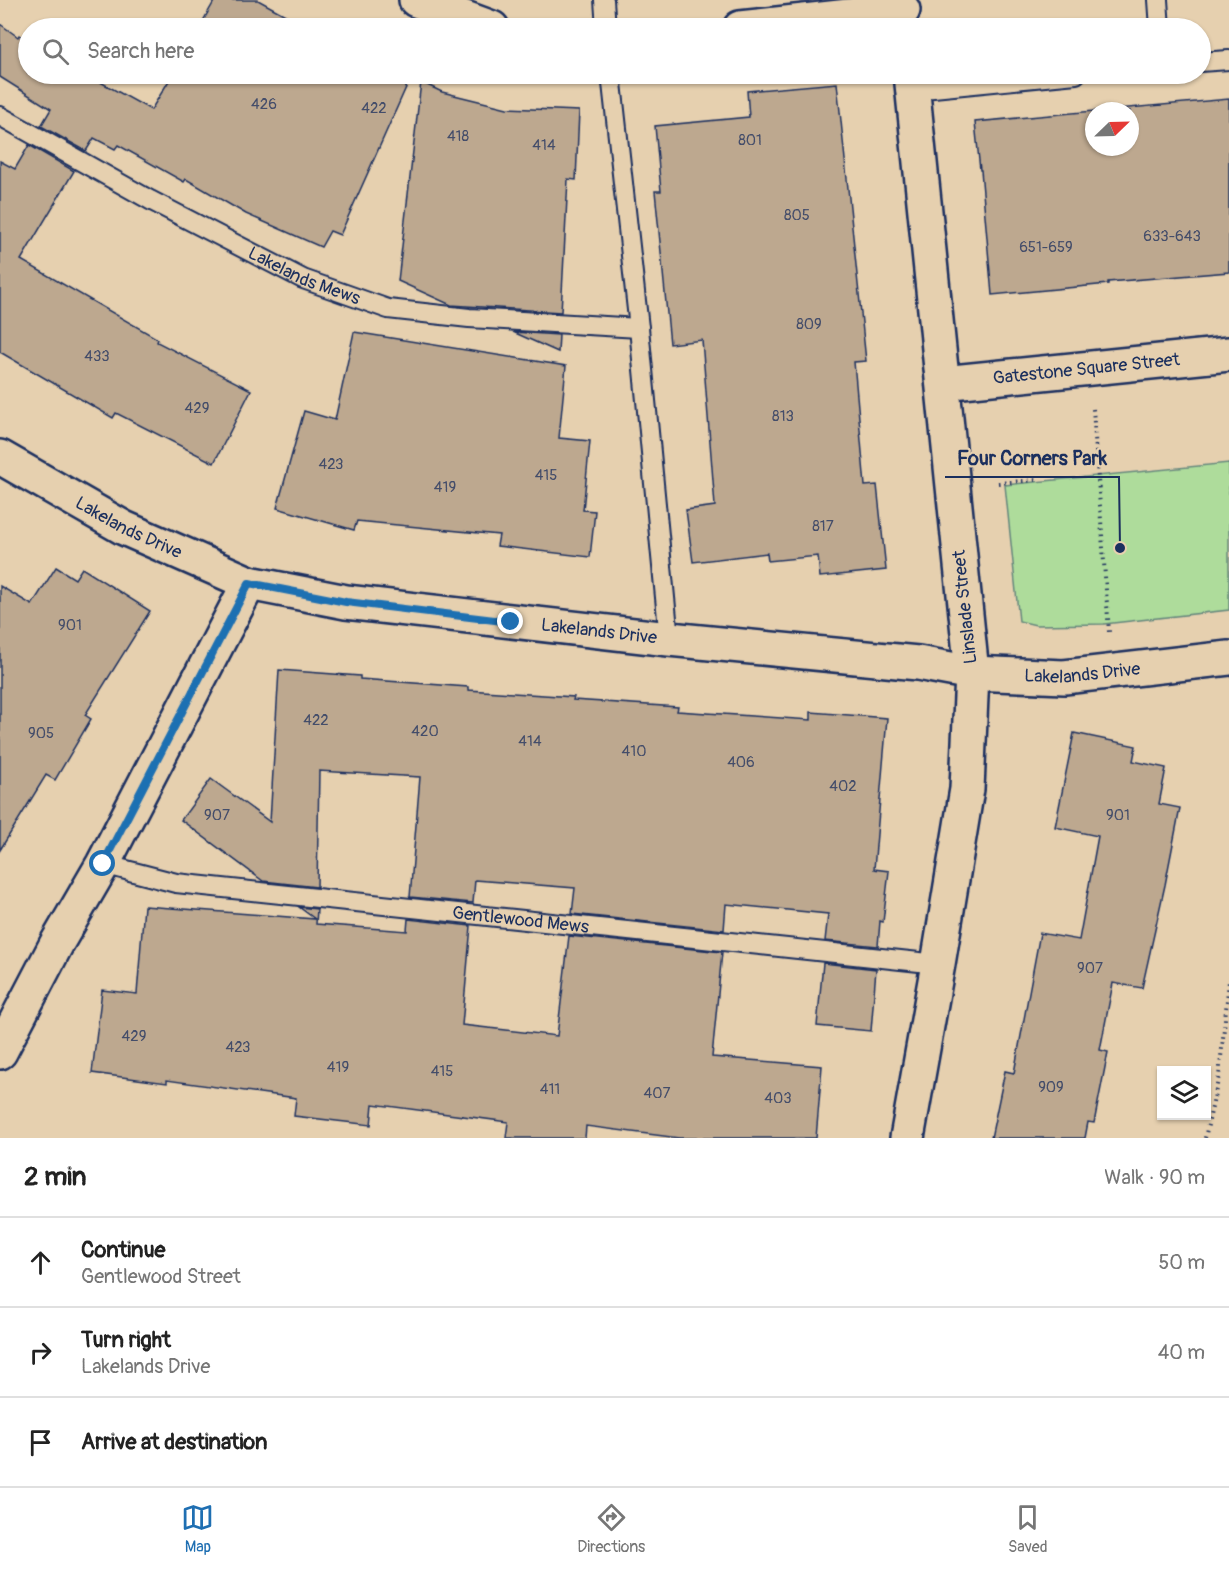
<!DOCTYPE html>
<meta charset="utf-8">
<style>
:root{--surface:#fff;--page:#f6f6f6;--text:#222;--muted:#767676;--line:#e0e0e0;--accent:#1f6fb2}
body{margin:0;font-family:Pangolin,sans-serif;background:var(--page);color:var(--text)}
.controls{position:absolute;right:18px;bottom:18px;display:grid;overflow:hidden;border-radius:0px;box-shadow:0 2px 4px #0004}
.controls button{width:54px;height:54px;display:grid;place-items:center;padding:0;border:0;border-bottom:2px solid var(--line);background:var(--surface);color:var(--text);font:30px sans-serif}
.compass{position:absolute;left:1085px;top:102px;width:54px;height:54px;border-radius:50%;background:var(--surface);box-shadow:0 2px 4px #0004;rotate:67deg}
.stop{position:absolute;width:18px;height:18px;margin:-14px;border:4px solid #1f6fb2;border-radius:50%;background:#fff}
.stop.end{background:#1f6fb2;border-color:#fff;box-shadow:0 2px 6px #0008}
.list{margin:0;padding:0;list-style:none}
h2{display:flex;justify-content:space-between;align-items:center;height:78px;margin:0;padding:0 24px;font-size:26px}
h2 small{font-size:20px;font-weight:400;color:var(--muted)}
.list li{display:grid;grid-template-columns:39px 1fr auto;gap:18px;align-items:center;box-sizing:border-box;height:90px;padding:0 24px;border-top:2px solid var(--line)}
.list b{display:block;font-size:22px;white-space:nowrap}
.list p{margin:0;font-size:20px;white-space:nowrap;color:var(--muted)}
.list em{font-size:20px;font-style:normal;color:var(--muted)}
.icon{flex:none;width:33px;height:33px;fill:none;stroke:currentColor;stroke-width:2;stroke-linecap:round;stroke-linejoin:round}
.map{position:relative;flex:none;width:1229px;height:1138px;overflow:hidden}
.search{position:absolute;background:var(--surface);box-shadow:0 2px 4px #0004;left:18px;right:18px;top:18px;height:66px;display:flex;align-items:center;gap:15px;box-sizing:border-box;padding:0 21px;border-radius:33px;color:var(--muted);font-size:22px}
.sheet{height:348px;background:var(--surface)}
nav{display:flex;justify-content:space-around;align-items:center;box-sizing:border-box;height:84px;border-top:2px solid var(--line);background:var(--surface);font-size:16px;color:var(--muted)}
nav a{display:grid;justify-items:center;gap:3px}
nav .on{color:var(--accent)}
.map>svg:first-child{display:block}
.green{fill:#aedc9b;stroke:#64867c;stroke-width:1.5}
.building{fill:#bda88f;stroke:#1b2f5e;stroke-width:1.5}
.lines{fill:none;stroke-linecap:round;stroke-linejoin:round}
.lane-casing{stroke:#1b2f5e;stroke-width:22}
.street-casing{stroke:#1b2f5e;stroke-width:38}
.path{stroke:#1b2f5e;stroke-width:4;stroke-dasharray:1.5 4.5;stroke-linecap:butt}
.lane{stroke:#e6d0af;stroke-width:18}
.street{stroke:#e6d0af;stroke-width:33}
.route{stroke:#1f6fb2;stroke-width:8}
.labels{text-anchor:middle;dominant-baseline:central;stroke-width:4.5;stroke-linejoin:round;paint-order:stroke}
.number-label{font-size:15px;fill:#444d6a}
.street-label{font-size:18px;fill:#1b2f5e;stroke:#e6d0af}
.leader{fill:none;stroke:#1b2f5e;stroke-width:2}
.callout-dot{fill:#1b2f5e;stroke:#e6d0af;stroke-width:2}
.callout-label{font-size:20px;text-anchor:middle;font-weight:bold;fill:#1b2f5e;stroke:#e6d0af;stroke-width:4.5;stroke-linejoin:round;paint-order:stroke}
</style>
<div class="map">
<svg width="1229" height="1138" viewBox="0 0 1229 1138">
<rect width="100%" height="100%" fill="#e6d0af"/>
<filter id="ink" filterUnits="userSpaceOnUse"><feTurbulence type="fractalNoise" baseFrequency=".0167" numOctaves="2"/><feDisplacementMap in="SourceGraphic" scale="12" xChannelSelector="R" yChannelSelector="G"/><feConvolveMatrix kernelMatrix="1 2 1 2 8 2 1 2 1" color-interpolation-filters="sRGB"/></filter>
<g filter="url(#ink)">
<path class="green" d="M1229,463V610L1104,624L1036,625L1019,621L1005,485Z"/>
<g class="building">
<path d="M215,0H258L309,28H199Z"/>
<path d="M0,24L18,37L19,35L28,41V74H86L151,110L173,74H412L340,235L330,231L321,247L246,214L186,179L184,182L118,145L115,149L94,138L86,151L41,126L51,109L0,77Z"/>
<path d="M421,82L442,92L507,108L579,111L576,180L568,179L561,312L451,305L398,281Z"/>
<path d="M837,83L866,361L854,362L865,486L877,485L886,570L820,577L818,556L768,561L767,553L693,562L686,510L715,506L702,340L670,344L655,191H661L655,126L749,117L747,91Z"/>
<path d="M1229,99V272L1108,282V284L992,295L981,170H980L975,122L1094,111V147H1130V111H1095Z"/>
<path d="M29,145L74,171L21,260L158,339L157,342L251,390L214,463L116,413L113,418L0,352V161L15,169Z"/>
<path d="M354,332L566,366L559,438L590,441L583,510L595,511L590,557L497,546L499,535L357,521L354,530L277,508L304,411L335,420Z"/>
<path d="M513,332L559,335L558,352Z"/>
<path d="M56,567L75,579L82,568L150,611L85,715L91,719L55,780L46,775L0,850V586L32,605Z"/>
<path d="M279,670L360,676V679L468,687V690L574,697L573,700L678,707L677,711L811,720V712L887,718L874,869L889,871L883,922L880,921L878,946L825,941L828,914L726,904L724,930L572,914L575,888L475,880L473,903L410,897L420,777L319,771L317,887L263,881L181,820L211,779L270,822Z"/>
<path d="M1074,733L1136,746L1133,761L1166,768L1159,804L1180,808L1165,885L1142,988L1113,983L1100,1050L1108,1052L1094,1123L1088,1122L1085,1138H991L1005,1071L1014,1073L1040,933L1079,940L1098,836L1055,827Z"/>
<path d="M144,906L315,919L299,907L317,909L316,924L407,931L408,919L471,926L462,1025L557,1036L569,936L722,952L712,1057L822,1066L816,1138H679L586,1126L585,1138H506L508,1122L373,1104L371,1125L294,1116L296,1098L167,1080V1083L92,1073L102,990L137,994Z"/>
<path d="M823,963L876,969L871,1031L817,1026Z"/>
</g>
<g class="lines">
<g class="lane-casing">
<g id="lane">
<path d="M604,0L606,28"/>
<path d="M1158,0L1160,28"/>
<path d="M1200,62L1229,60"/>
<path d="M611,74L639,328L669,639"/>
<path d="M913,90L1076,74"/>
<path id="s1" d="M0,116L150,200L303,279L388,309L469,318L639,328"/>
<path id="s2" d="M103,864L176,883L938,964"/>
</g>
</g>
<g class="street-casing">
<g id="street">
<path d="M416,0L492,28"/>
<path d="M740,28L903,10"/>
<path id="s3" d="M943,383L1229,354"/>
<path id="s4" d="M0,457L124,528L249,583L346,602L669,639L918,663L972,673L1064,677L1229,658"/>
<path d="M0,1052L57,943L103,864L249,583"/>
<path d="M907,1138L938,964L967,789L972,673L911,74"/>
</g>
</g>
<g class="path">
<path d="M1093,409L1109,632"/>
<path d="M998,483L1036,480"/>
<path d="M1205,1138L1219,1076L1229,981"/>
</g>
<use href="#lane" class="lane"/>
<use href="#street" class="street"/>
</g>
</g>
<g class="lines" filter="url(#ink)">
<path class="route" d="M103,864L249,583L346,602L511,622"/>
</g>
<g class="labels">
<g class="number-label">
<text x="264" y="104">426</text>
<text x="374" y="108">422</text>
<text x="458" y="136">418</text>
<text x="750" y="140">801</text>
<text x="544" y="145">414</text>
<text x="797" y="215">805</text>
<text x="1172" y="236">633-643</text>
<text x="1046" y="247">651-659</text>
<text x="809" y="324">809</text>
<text x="97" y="356">433</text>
<text x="197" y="408">429</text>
<text x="783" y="416">813</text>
<text x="331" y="464">423</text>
<text x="546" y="475">415</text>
<text x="445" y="487">419</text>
<text x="823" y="526">817</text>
<text x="70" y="625">901</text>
<text x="316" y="720">422</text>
<text x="425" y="731">420</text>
<text x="41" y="733">905</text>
<text x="530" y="741">414</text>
<text x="634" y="751">410</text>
<text x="741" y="762">406</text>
<text x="843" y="786">402</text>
<text x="217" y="815">907</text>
<text x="1118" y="815">901</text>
<text x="1090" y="968">907</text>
<text x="134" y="1036">429</text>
<text x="238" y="1047">423</text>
<text x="338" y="1067">419</text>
<text x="442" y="1071">415</text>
<text x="1051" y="1087">909</text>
<text x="550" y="1089">411</text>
<text x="657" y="1093">407</text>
<text x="778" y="1098">403</text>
</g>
<g class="street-label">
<text stroke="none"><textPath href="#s1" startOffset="344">Lakelands Mews</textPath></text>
<text stroke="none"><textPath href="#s3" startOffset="144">Gatestone Square Street</textPath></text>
<text stroke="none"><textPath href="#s4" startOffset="147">Lakelands Drive</textPath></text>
<text transform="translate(965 607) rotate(-96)">Linslade Street</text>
<text stroke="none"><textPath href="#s4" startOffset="633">Lakelands Drive</textPath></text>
<text stroke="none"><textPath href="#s4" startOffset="1119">Lakelands Drive</textPath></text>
<text stroke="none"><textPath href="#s2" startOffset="422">Gentlewood Mews</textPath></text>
</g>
</g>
<path class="leader" d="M1120 548L1119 477H945"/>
<circle class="callout-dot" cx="1120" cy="548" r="6"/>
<g class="callout-label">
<text x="1032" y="465">Four Corners Park</text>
</g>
</svg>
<div class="controls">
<button><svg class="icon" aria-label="layers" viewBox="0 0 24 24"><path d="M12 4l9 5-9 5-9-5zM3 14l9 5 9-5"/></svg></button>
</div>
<svg class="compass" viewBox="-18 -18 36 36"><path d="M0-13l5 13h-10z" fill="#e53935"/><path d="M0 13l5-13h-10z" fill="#767676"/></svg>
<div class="stop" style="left:103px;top:864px"></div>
<div class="stop end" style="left:511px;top:622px"></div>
<div class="search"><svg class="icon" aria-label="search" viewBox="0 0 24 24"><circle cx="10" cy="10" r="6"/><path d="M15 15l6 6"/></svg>Search here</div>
</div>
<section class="sheet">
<h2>2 min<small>Walk · 90 m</small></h2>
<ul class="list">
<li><svg class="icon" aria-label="ahead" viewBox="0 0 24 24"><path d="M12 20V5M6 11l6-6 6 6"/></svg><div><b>Continue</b><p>Gentlewood Street</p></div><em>50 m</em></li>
<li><svg class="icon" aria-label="right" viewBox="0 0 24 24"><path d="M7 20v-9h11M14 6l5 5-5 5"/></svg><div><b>Turn right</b><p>Lakelands Drive</p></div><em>40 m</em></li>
<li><svg class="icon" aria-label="arrive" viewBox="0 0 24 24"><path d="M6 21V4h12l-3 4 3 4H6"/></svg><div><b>Arrive at destination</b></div></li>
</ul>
</section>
<nav>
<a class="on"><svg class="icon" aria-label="map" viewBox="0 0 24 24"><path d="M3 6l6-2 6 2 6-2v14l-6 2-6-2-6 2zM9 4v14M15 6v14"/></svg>Map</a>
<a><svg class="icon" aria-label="directions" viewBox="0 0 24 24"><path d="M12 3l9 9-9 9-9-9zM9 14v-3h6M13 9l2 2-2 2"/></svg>Directions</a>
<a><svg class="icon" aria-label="saved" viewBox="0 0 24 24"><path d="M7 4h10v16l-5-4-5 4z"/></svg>Saved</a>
</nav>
